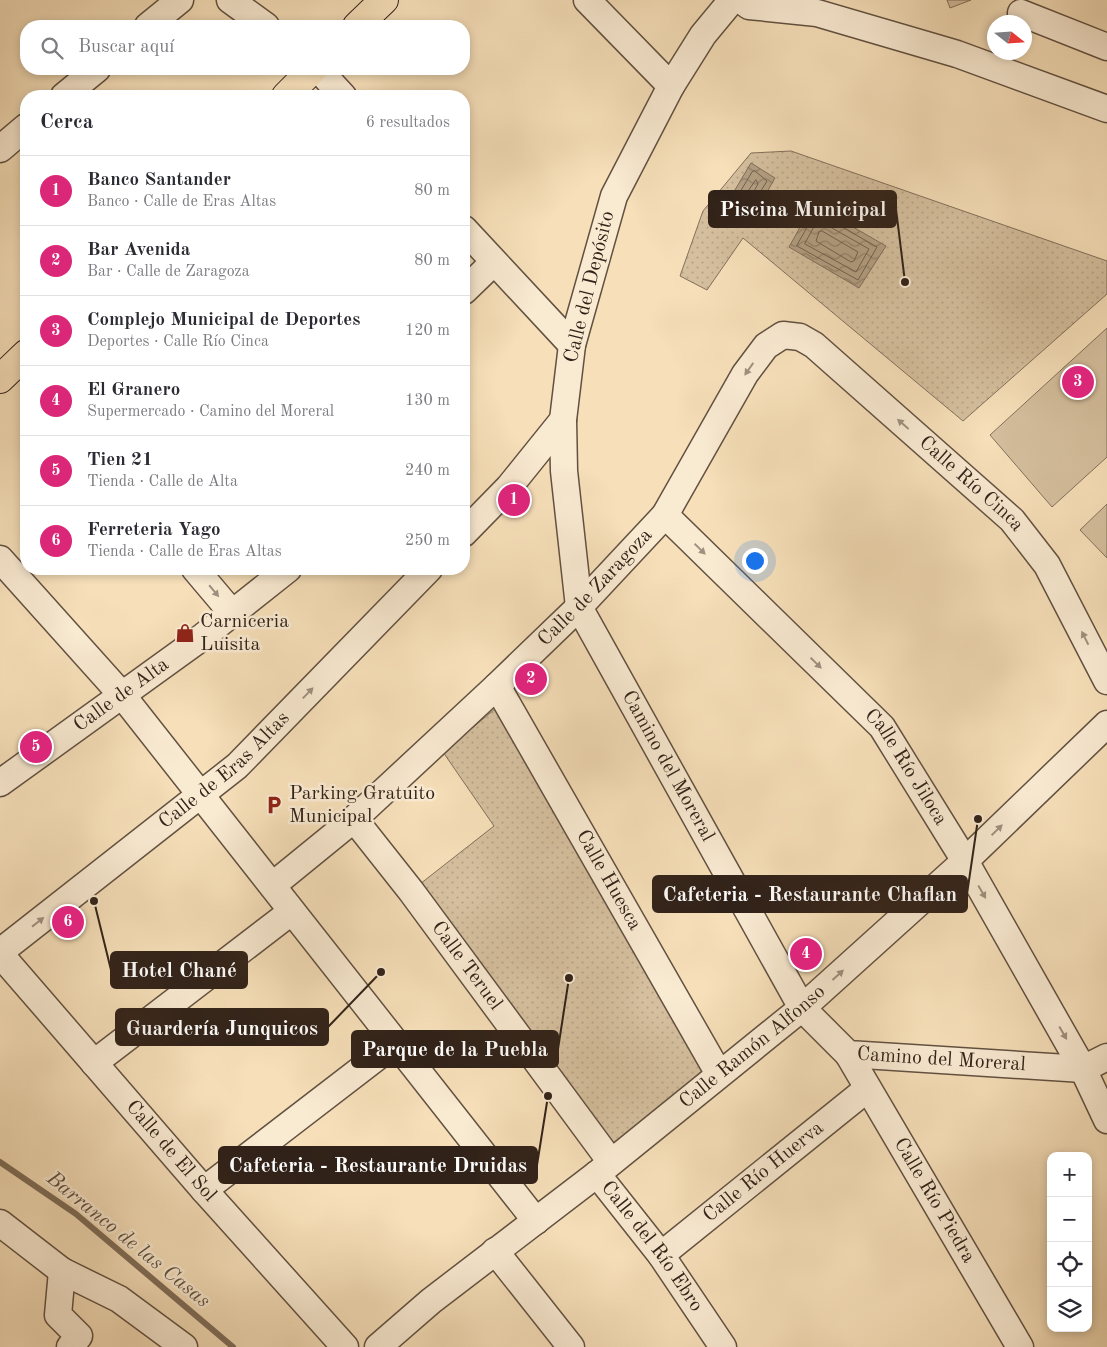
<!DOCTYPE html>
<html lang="es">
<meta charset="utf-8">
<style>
:root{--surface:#fff;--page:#f2f2f3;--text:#2b2b33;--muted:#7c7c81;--line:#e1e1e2;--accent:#db2777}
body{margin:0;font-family:"Old Standard TT",serif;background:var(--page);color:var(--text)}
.controls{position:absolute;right:15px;bottom:15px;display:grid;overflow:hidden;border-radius:10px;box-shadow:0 2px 8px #0003}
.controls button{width:45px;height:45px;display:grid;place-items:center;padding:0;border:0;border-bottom:1px solid var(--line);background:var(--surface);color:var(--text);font:25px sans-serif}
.compass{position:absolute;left:987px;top:15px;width:45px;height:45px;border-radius:50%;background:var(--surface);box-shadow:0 2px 8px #0003;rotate:107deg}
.you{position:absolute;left:754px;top:560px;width:18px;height:18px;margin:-12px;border:4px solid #fff;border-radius:50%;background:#1a73e8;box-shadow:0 0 0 8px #1a73e833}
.badge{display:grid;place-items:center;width:32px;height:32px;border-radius:50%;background:var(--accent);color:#fff;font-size:16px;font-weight:700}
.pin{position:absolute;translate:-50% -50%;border:2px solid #fff;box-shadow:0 1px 5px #0006}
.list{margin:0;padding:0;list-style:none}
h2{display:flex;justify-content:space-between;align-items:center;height:65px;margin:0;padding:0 20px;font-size:21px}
h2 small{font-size:16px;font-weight:400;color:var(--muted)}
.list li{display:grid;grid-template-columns:32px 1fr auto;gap:15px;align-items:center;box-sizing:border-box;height:70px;padding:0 20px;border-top:1px solid var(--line)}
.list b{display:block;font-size:19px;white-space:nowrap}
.list p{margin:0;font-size:16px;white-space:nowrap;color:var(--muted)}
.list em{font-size:16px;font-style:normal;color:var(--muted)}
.icon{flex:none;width:28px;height:28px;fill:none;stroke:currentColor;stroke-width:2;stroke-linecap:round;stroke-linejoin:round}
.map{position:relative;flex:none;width:1107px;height:1347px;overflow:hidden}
.search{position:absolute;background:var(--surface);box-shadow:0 2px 8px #0003;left:20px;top:20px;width:450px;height:55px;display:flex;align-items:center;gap:12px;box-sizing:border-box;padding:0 18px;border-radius:20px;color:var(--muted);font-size:19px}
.panel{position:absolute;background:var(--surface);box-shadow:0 2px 8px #0003;left:20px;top:90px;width:450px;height:485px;border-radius:20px}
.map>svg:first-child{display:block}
.green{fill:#d5bf9e;stroke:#83705c}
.park{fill:url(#park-dots);stroke:#83705c}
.water{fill:url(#water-waves);stroke:#7f6d59}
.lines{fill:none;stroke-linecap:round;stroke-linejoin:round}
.shore{stroke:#72604e;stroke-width:1}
.stream{stroke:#7f6d59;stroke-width:6}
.minor-casing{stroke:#625141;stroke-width:29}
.highway-casing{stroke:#312219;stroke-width:30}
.minor{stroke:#f9ead2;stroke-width:26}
.highway{stroke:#f6dfb9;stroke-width:28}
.oneway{fill:#9f907f}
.labels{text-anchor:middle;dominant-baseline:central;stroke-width:5;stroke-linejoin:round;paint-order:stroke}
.street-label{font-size:20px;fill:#312219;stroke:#f9ead2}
.poi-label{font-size:20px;fill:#312219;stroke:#f9ead2;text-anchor:start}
.water-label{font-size:21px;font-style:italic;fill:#5e4e3e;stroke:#f9ead2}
.leader{fill:none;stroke:#312219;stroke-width:2}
.callout-dot{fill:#312219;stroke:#f9ead2;stroke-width:2}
.callout{fill:#312219;stroke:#312219;stroke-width:2}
.callout-label{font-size:21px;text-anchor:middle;font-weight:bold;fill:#fff}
</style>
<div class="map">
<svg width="1107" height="1347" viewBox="0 0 1107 1347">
<defs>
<pattern id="park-dots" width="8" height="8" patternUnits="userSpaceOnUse" patternTransform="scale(1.25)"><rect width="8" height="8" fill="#d5bf9e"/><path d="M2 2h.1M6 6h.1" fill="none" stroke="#b7a488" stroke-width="1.8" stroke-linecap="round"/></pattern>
<pattern id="water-waves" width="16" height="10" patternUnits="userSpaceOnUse" patternTransform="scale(1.25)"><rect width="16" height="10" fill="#b39f83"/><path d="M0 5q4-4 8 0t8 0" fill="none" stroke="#92816a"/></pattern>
</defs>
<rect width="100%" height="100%" fill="#f6dfb9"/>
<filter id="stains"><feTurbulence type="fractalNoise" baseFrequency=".004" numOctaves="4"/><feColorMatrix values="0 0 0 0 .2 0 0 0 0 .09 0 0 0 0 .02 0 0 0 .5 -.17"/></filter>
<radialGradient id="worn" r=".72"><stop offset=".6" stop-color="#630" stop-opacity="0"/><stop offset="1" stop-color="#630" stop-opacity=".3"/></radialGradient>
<g class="green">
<path d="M947,0H971L950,8Z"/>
<path d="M1107,328V457L1052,507L990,435Z"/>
<path d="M1107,504V558L1080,530Z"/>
</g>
<g class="park">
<path d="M791,151L1107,261V294L963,421L743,238L707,290L680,276L703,211L751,153Z"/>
<path d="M495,709L703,1072L611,1146L420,884L494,826L443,752Z"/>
</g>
<g class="water">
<path d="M751,163L775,178L751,220L726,205Z"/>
<path d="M813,204L886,246L859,288L789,247Z"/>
</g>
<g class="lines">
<g class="shore">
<path d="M755,171L767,181L748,212L734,202L752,172Z"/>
<path d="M756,180L758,184L748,202L745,203L743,199Z"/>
<path d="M816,212L877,247L858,280L797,246Z"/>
<path d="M818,220L869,249L856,272L805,244Z"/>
<path d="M822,231L858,252L854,261L851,262L816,241L819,232Z"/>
</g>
<path class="stream" d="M0,1162L76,1214L233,1347"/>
<g class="minor-casing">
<g id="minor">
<path d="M230,0L266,26"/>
<path d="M587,0L671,86"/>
<path id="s1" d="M732,0L703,35L671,86L614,196L572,345L563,420L564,471L579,607L802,1008L848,1054L1083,1069L1107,1057"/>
<path d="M741,0L749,6L817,13L957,54L1107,109"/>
<path d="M1021,13L1107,47"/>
<path d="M148,26L180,0"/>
<path d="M318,69L343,96"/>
<path d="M64,96L97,69"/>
<path d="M0,149L26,127"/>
<path d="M464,229L572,345"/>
<path d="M464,291L494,262"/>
<path id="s2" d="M665,515L882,727L965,861L1083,1069L1107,1120"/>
<path d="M464,533L509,487L563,420"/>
<path d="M0,559L122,695L536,1221"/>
<path d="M195,569L233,614"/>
<path id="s3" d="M497,686L719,1074"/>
<path id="s4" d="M0,783L201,638L288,569"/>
<path id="s5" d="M354,819L411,891L611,1162"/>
<path id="s6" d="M273,885L354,819L497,686L579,607L665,515L745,374L766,346L783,335L800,337L814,345L1012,520L1047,565L1107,681"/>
<path id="s7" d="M0,952L237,766L429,569"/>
<path id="s8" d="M0,954L204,1190L345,1347"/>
<path id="s9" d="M848,1054L1020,1347"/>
<path d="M94,1063L291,912"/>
<path id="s10" d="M597,1174L661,1255L723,1347"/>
<path d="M204,1190L394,1044"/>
<path d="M0,1223L62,1271L119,1299L184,1347"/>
<path d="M495,1251L571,1347"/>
<path id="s11" d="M661,1255L867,1089"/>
<path d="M62,1271L58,1315L79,1336L70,1347"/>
<path id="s12" d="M378,1347L431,1301L597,1174L802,1008L965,861L1107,724"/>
</g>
</g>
<g class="highway-casing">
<g id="highway">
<path d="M357,26L384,0"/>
<path d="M286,96L313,69"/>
<path d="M0,379L26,354"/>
</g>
</g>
<use href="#minor" class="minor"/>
<use href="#highway" class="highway"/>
</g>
<defs><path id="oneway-solid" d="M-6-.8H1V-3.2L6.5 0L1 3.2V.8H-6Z" transform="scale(1.25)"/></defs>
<g class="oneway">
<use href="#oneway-solid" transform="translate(749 369) rotate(125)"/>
<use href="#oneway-solid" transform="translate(903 424) rotate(-139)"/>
<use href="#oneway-solid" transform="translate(700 549) rotate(44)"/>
<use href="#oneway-solid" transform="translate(214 591) rotate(50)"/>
<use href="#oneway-solid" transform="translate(1085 638) rotate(-117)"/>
<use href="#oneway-solid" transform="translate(816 663) rotate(44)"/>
<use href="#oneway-solid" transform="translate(308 693) rotate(-46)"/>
<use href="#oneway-solid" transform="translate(997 830) rotate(-44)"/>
<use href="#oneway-solid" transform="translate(982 892) rotate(60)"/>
<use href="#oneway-solid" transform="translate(38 922) rotate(-38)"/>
<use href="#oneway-solid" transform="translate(838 975) rotate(-42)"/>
<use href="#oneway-solid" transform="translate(1063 1033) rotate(60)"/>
</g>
<defs>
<g id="shop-bare" transform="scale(1.5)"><path d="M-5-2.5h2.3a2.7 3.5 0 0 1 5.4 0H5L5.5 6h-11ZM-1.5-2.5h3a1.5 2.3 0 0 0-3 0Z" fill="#8f2418" stroke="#f9ead2" stroke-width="2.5" paint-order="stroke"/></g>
<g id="parking-bare" transform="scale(1.5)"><path d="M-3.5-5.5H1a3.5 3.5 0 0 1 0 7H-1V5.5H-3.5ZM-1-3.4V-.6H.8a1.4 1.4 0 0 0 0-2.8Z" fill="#8f2418" stroke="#f9ead2" stroke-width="2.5" paint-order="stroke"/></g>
</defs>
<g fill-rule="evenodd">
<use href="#shop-bare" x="185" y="633"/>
<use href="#parking-bare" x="274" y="805"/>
</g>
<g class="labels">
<g class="street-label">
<text transform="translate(590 287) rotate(-76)">Calle del Depósito</text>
<text stroke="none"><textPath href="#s6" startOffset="1000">Calle Río Cinca</textPath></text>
<text stroke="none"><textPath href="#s6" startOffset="439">Calle de Zaragoza</textPath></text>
<text stroke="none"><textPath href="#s4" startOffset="150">Calle de Alta</textPath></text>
<text stroke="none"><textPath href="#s1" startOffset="830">Camino del Moreral</textPath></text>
<text stroke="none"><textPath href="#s2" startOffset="350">Calle Río Jiloca</textPath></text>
<text stroke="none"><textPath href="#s7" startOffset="289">Calle de Eras Altas</textPath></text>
<text stroke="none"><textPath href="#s3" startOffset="224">Calle Huesca</textPath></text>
<text stroke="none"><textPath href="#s5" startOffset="185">Calle Teruel</textPath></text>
<text stroke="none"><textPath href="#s12" startOffset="480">Calle Ramón Alfonso</textPath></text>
<text stroke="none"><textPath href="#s1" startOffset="1265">Camino del Moreral</textPath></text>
<text stroke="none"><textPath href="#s8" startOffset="261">Calle de El Sol</textPath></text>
<text stroke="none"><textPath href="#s11" startOffset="132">Calle Río Huerva</textPath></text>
<text stroke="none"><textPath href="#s9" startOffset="170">Calle Río Piedra</textPath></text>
<text stroke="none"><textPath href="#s10" startOffset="91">Calle del Río Ebro</textPath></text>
</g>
<g class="poi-label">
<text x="200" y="622">Carniceria<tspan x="200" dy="23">Luisita</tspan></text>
<text x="289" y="794">Parking Gratuito<tspan x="289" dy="23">Municipal</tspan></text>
</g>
<g class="water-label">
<text transform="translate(128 1240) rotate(39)">Barranco de las Casas</text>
</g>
</g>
<path class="leader" d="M905 282L896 209M978 819L967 894M94 901L111 970M381 972L328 1027M569 978L558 1049M548 1096L537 1165"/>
<g class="callout-dot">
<circle cx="905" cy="282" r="5"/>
<circle cx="978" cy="819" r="5"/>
<circle cx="94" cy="901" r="5"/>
<circle cx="381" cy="972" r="5"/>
<circle cx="569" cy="978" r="5"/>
<circle cx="548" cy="1096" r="5"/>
</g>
<g class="callout">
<rect x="709" y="191" width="187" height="36" rx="5"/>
<rect x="653" y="876" width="314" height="36" rx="5"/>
<rect x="111" y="952" width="136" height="36" rx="5"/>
<rect x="116" y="1009" width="212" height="36" rx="5"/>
<rect x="352" y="1031" width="206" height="36" rx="5"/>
<rect x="219" y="1147" width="318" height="36" rx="5"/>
</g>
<g class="callout-label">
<text x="803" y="216">Piscina Municipal</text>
<text x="810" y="901">Cafeteria - Restaurante Chaflan</text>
<text x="179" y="977">Hotel Chané</text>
<text x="222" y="1035">Guardería Junquicos</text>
<text x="455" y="1056">Parque de la Puebla</text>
<text x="378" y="1172">Cafeteria - Restaurante Druidas</text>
</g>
<rect width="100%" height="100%" filter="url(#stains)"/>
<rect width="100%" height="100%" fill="url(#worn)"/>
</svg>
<div class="controls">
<button>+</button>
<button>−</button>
<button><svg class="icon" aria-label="locate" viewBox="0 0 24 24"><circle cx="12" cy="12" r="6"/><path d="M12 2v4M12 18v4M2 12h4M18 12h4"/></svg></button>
<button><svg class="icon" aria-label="layers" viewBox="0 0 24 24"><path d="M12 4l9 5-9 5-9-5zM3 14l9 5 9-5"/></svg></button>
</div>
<svg class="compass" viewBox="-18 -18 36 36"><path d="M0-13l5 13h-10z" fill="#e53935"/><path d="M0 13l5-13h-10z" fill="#7c7c81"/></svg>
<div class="you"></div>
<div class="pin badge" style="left:514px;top:500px">1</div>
<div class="pin badge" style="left:531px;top:679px">2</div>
<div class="pin badge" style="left:1078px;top:382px">3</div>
<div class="pin badge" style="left:806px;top:954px">4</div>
<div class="pin badge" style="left:36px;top:747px">5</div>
<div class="pin badge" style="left:68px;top:922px">6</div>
<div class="search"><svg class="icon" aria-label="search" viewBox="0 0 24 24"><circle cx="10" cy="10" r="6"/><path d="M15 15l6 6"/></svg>Buscar aquí</div>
<section class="panel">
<h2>Cerca<small>6 resultados</small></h2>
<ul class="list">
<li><span class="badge">1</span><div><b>Banco Santander</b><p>Banco · Calle de Eras Altas</p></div><em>80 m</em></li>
<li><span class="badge">2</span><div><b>Bar Avenida</b><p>Bar · Calle de Zaragoza</p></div><em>80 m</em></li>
<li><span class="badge">3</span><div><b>Complejo Municipal de Deportes</b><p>Deportes · Calle Río Cinca</p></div><em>120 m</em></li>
<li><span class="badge">4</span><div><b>El Granero</b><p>Supermercado · Camino del Moreral</p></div><em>130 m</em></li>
<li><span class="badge">5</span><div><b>Tien 21</b><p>Tienda · Calle de Alta</p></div><em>240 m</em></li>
<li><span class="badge">6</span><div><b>Ferreteria Yago</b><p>Tienda · Calle de Eras Altas</p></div><em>250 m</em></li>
</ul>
</section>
</div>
